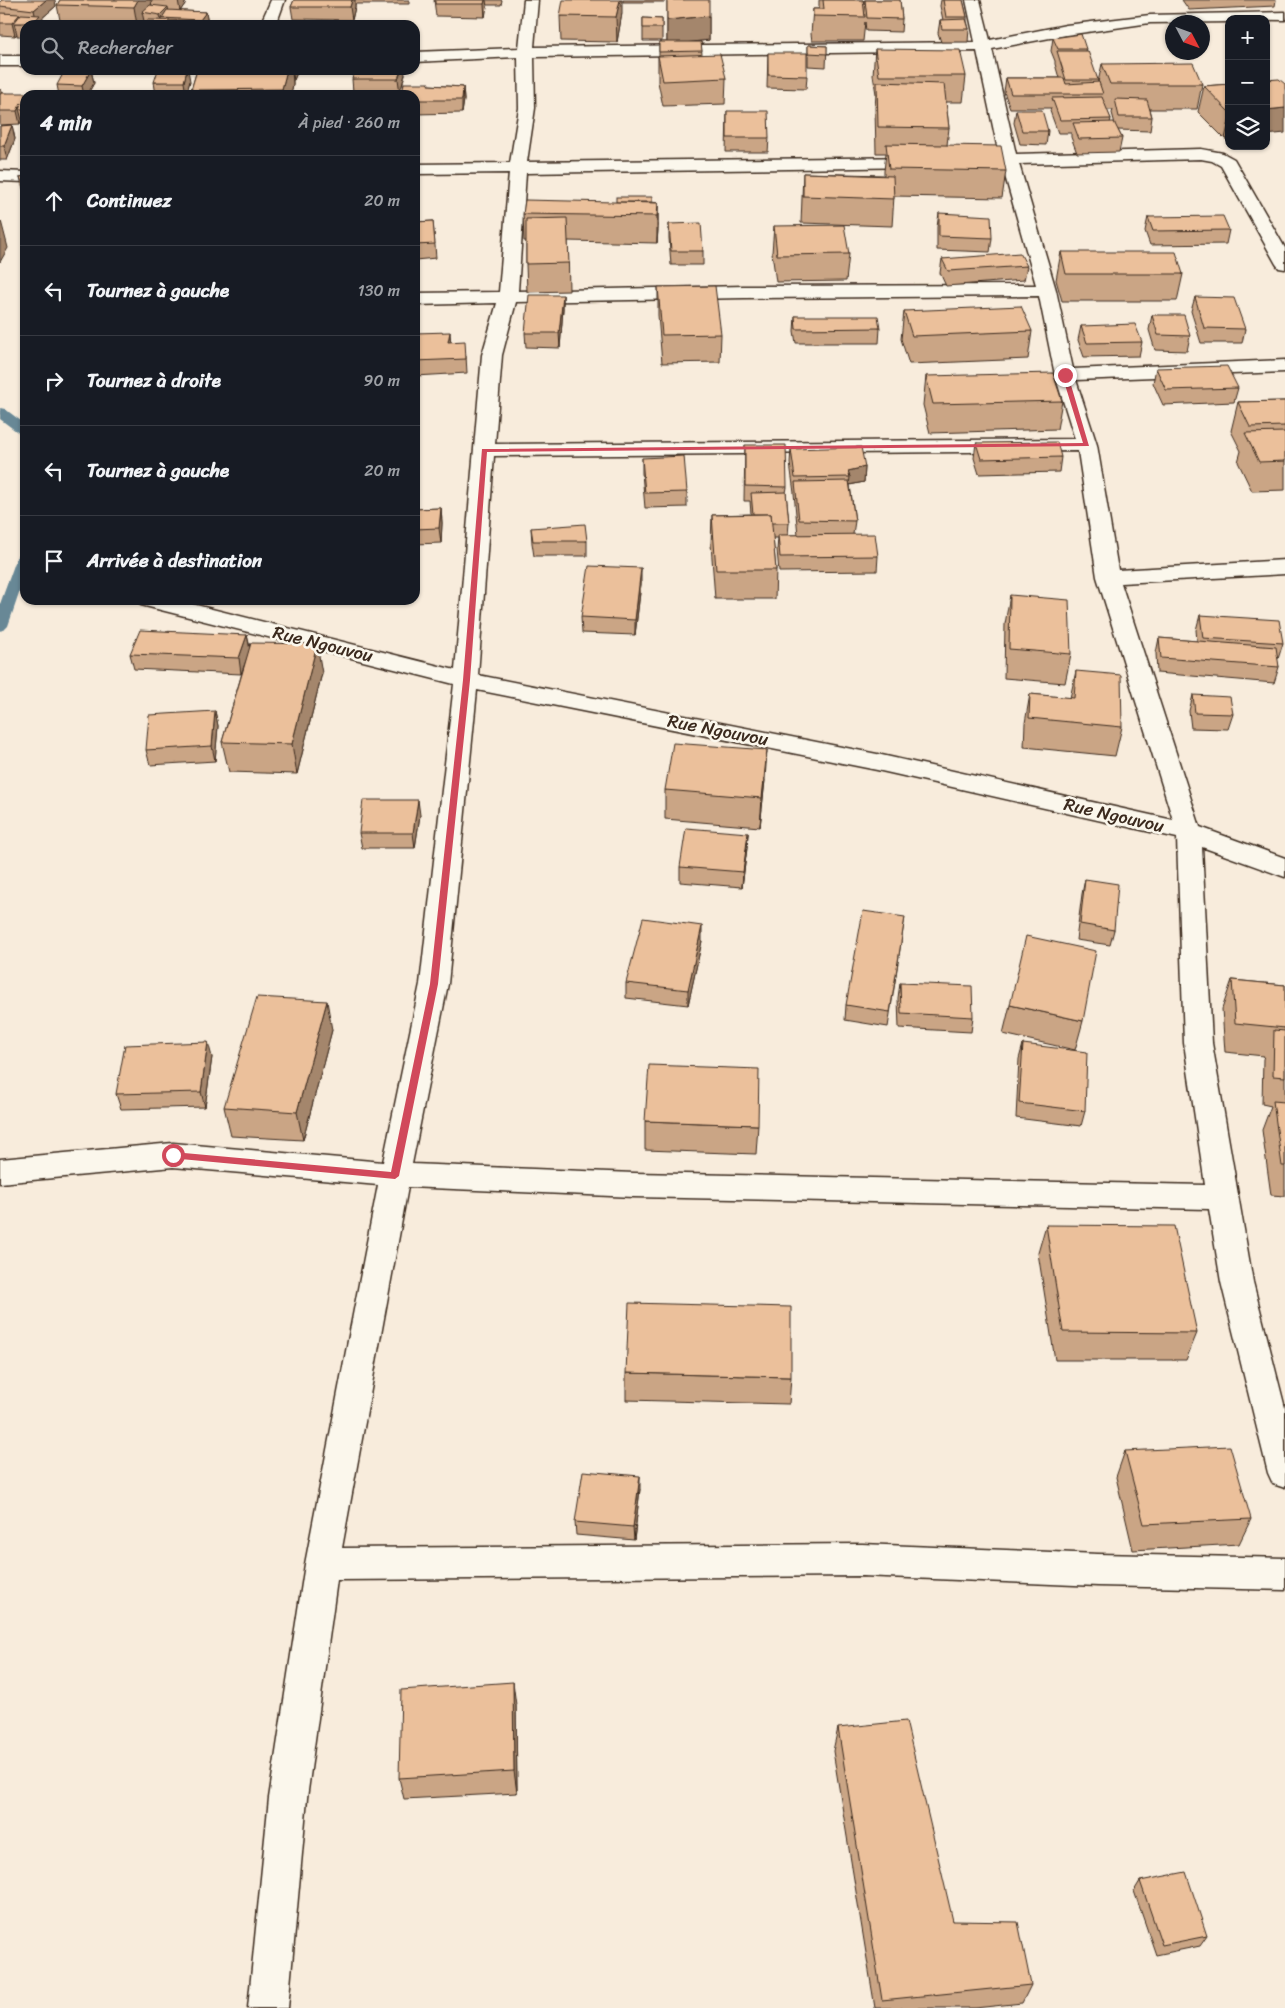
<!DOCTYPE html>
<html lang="fr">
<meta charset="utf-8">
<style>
:root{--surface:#171b24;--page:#20242c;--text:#f1f3f6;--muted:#9ea1a6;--line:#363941}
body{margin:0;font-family:Sriracha,sans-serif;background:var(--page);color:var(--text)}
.controls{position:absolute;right:15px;top:15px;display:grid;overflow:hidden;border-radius:10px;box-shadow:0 1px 4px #0004}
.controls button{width:45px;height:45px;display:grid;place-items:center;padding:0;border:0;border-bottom:1px solid var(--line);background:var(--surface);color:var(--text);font:25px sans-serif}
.compass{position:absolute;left:1165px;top:15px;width:45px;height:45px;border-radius:50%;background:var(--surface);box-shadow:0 1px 4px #0004;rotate:131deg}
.stop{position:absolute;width:15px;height:15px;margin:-11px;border:4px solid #d1495b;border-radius:50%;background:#fff}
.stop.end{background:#d1495b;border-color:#fff;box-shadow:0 1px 5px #0008}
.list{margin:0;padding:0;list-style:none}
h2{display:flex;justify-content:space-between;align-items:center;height:65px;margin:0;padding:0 20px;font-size:21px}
h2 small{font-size:16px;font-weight:400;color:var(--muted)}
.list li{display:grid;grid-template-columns:32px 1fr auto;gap:15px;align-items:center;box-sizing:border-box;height:90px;padding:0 20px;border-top:1px solid var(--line)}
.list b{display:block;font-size:19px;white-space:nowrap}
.list em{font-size:16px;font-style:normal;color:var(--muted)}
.icon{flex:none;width:28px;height:28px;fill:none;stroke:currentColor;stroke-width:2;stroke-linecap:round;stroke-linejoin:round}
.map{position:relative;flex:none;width:1285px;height:2008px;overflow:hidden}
.search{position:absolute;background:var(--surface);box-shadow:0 1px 4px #0004;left:20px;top:20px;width:400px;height:55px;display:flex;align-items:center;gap:12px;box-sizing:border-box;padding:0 18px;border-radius:15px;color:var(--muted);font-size:19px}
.panel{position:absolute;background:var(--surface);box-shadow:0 1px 4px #0004;left:20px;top:90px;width:400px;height:515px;border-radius:15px}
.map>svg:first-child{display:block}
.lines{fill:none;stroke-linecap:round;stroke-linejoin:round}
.stream{fill:#678896;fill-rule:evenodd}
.street-casing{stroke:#3b2a1e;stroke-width:3}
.street{fill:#fbf7ec;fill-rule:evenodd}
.wall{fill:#caa585;stroke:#3b2a1e;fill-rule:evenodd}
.shaded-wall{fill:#a4866c;stroke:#3b2a1e}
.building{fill:#ebc09b;stroke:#3b2a1e}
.route{fill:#d1495b}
.labels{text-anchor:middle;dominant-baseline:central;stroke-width:5;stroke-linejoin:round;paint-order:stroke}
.street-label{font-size:18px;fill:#3b2a1e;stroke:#fbf7ec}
</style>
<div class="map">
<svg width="1285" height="2008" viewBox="0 0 1285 2008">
<rect width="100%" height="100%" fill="#f8ecdc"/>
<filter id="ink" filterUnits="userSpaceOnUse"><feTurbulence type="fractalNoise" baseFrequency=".02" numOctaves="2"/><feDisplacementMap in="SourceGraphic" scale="10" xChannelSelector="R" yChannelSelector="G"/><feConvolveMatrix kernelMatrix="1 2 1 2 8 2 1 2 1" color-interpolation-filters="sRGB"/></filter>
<g filter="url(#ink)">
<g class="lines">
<g class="stream">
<path d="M0,408L5,409L25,424V435L20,434L0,419Z"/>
<path d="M25,550V576L8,626L5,629L0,631V604L18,554L20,551Z"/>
</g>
<g class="street-casing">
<g id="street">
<path d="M271,0H285L276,25H260Z"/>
<path d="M524,0H538L534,47L975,42L966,0H980L990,40L1066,25L1150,15L1285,12V20L1229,19V22L1150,23L1066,35L992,49L1016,154L1201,149L1223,153L1234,159L1285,248V269L1279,268L1276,264L1221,166L1212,161L1201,159L1019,164L1056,290L1073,369L1285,360V372L1076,380L1097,445L1118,570L1285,560V574L1121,583L1200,827L1285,858V877L1202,847L1212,1043L1253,1282L1285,1408V1488L1273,1484L1268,1473L1221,1282L1209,1209L634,1197L408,1187L342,1548L862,1544L1098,1554L1285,1558V1590L1098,1586L862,1576L337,1580L307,1798L288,2008H248L269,1798L305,1564L378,1185L173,1167L0,1183V1159L173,1143L383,1162L420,984L454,684L141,605L138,600H176L455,670L482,355L497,303L415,305V293L499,292L509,173L415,174V164L510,163L519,108L518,57L415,62V52L519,48ZM977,51L999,155L985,156L983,160L985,164L1002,165L1036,285L744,286L518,291L526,173L921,167L927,166L929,162L927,158L921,157L527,162L535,108L534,57ZM1039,296L1055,375L1075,439L495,444L502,355L516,302L744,298ZM1078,451L1097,577L1173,820L877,754L478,675L494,456ZM477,690L877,770L1177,838L1184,1043L1205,1185L634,1173L412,1164L448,984Z"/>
<rect x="0" y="56" width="25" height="10"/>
<path d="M0,171L25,172V182L0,181Z"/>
</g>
</g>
<use href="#street" class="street"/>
</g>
<g class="wall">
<path d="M60,0H185V4L180,11L206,12L208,22L145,24L144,21L142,25H61L57,5Z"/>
<path d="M294,0H409V4H355V7L352,20L293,19L291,7Z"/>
<path d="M434,0H502L501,5H486L485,17L436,16Z"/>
<rect x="623" y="0" width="41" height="2"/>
<path d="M667,0L709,16V40L692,42H701L702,55L726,78L725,104L663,106L658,82V56H659V42H667Z"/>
<path d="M819,0H863L864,4V0H900L902,19L901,32L866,31L865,22L863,41H812L811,34L813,9H819Z"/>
<path d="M941,0H963L967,17V21L969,29L968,42H941L938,33L940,20H943L940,6Z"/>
<path d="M1182,0H1276L1275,6L1189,10Z"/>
<path d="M0,2L56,6L41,19L42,25H25V36H17V34L15,36L0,35Z"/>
<path d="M622,13L617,42L561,41L560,16Z"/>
<path d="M643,18L662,19V41H643Z"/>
<path d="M1053,38L1086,49L1085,51L1098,80V82L1102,64L1202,84L1197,109H1150L1152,117L1150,131L1118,130L1122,138L1119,152L1077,153L1071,137V133H1058L1050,111L1051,108H1010L1004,92L1006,78H1059L1055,64V61L1051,51ZM1107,110H1113L1112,113L1115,124L1110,123L1111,119Z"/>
<path d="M808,45L827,46L826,67L808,66Z"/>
<path d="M875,49L966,76L963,102H946L949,128L947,145L1006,171L1002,198L894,196L892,226L801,223L803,173L884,175V171L886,153H876L875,108L876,94L873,75Z"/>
<path d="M768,53L807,76L806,89L767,88Z"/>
<path d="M91,70L94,83L87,95H59L57,85Z"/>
<path d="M197,70H298L294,80H293V84L291,95H192L191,90Z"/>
<path d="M405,74L400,93L353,92L352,79Z"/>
<path d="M190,81L186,95H156L154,82Z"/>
<path d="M1229,84V139H1225L1198,112L1204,86Z"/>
<path d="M429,85L463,87L464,100L462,113L415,114V95Z"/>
<path d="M0,89L3,93L25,95V122H22V120L20,124L0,125Z"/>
<path d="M1016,110L1048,131L1046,145L1020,144L1014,123Z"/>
<path d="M727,111L769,138L768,152H726Z"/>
<path d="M12,125L15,139L7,160H0V126Z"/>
<path d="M25,176V196L20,177Z"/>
<path d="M652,202L658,203V229L657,243L568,241L569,291L527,292L526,264V241H524L523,214Z"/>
<path d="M939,213L992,238L990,252L937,250V227Z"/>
<path d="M1148,217L1229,230L1226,244L1150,245L1145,231Z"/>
<path d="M433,221L436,258L415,260V222Z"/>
<path d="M669,224L703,251V265H671L669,238Z"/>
<path d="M774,226L849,254L846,281L776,282L772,253Z"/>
<path d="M1061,252L1183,274L1177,301H1062L1056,280Z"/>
<path d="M942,259L1027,266L1024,280L946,286L940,273Z"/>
<path d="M658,287L721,334L720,362L662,363L658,315Z"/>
<path d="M563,295V309L560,348L526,347L525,333Z"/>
<path d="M1195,297L1245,329L1242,343H1201L1191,311Z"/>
<path d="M904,311L1032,331L1028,359L909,364L901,339Z"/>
<path d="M1152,315L1190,336L1187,351L1155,350L1149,330Z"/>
<path d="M795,316L880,328L879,343H796L794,331Z"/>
<path d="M1081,326L1142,342L1139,356L1084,357L1078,340Z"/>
<path d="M450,342L466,356L467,373L416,376L415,361Z"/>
<path d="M1156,368L1238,388L1234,402L1163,405L1153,383Z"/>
<path d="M926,376L1062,401L1057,429L930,433L923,405Z"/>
<path d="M1285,401V490L1252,491L1238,462L1241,451L1231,431L1238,402Z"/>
<path d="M976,443L1061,457L1059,472L979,474L974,458Z"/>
<path d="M745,445L787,487L786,493L789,523L788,535H798L794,493L790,463L791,449L865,467L864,482L850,485L855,521L853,534L878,556L877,571L779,572L777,550L778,538H773L776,570L775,599H715L711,544L712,515L751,514L750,501H744Z"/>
<path d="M642,458L687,492V507L645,508L642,473Z"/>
<path d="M441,508L442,523L441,543L415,544V509Z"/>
<path d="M531,528L587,541V556H534L532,543Z"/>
<path d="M641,584L635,635L582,633L581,617Z"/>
<path d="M1010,595L1071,654L1065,683L1004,678L1005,624Z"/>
<path d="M1200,615L1283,643L1278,659H1277L1279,667L1274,683L1157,673L1156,653L1159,638L1197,641L1196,630Z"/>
<path d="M247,635L250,647L322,673L297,774L229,772L222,742L244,666L241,674L134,669L130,654Z"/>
<path d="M1076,671L1122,727L1115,756L1024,747L1025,723L1030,694L1070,698Z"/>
<path d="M1193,695L1233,714L1228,729L1191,728L1189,711Z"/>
<path d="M215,711L218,726L215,761L150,765L146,750Z"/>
<path d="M765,780L760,827L665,819V790Z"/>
<path d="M420,815L415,848H362L359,833Z"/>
<path d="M748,833L747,848L742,887L680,882V867Z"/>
<path d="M1085,879L1114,930L1110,945L1076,940L1082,894Z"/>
<path d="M905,917L888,1027L845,1020L846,1005Z"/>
<path d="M702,941L688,1005L626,998V983Z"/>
<path d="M1232,980L1285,985V1196L1271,1195L1262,1130L1271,1106L1262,1104L1263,1059L1264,1056L1225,1052L1222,1009Z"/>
<path d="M900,983L973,1017L971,1032L899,1028L898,998Z"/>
<path d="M1010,1005L1083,1021L1075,1050L1003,1034Z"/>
<path d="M332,1030L303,1140L231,1136L224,1107Z"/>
<path d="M1023,1044L1085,1111L1081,1126L1016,1118L1019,1059Z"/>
<path d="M212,1057L205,1107L121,1109L116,1094Z"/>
<path d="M645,1121L758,1125L756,1154L645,1150Z"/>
<path d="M1046,1225L1197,1333L1186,1360H1055L1038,1253Z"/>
<path d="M626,1373L791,1377L789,1404L626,1400Z"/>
<path d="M1125,1451L1251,1519L1239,1544L1133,1550L1116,1477Z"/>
<path d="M640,1489L634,1540L576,1535L575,1522Z"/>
<path d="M516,1705L517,1793L404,1799L399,1778Z"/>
<path d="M838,1728L953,1921L1031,1985L1022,2003L975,2008H875L833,1751Z"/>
<path d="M1140,1881L1207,1936L1200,1946L1156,1955L1134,1891Z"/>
</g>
<g class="shaded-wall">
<path d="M46,0H55L56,6L41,19L42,25H33V23L36,19L34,10Z"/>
<path d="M138,0H151L152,7L142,12L144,21L142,25H137L134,7Z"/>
<path d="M178,0H185V4L180,11Z"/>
<path d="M352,0H355V7L352,20L350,7Z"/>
<path d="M485,0H486L487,7L485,17L484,4Z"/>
<path d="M620,0H622V13L617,42L616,17Z"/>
<path d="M168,7L170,19L162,18V25L160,15Z"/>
<path d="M206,12L208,25H201L200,20Z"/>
<path d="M20,14L22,23H14L17,34L15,36L12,23Z"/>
<path d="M709,16V40L667,45V20Z"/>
<path d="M91,70L94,83L87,95H84L82,86Z"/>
<path d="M187,70H188L190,81L186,95L184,82Z"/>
<path d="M287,70H292L293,84L291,95H283L282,89Z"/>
<path d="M292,70H298L294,80Z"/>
<path d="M401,70H404L405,74L400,93L398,79Z"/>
<path d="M463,87L464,100L462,113V100Z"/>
<path d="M21,103L19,109L22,120L20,124L17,111Z"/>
<path d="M1285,108V133L1266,135V110Z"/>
<path d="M1229,121V139H1225Z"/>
<path d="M12,125L15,139L7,160L4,146Z"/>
<path d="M658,203V229L657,243V216Z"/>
<path d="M1,221L8,248L0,262V223Z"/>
<path d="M563,295V309L560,348L559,333Z"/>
<path d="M450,332L451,346L448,342Z"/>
<path d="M865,467L864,482L849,485L850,477L848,471Z"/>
<path d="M441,508L442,523L441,543L439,528Z"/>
<path d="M641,568V584L635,635V620Z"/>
<path d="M247,635L250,650L241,674L239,658Z"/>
<path d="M317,644L322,673L297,774L292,744Z"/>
<path d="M215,711L218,726L215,761L212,746Z"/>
<path d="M767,750L765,780L760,827L762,798Z"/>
<path d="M418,800L420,815L415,848L413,833Z"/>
<path d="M748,833L747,848L742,887L743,872Z"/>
<path d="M702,926V941L688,1005V990Z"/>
<path d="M327,1001L332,1030L303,1140L297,1112Z"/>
<path d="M208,1042L212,1057L205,1107L201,1092Z"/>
<path d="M640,1476V1489L634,1540L633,1527Z"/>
<path d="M513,1682L516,1705L517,1793L514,1771Z"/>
</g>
<g class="building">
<path d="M2,0H46L34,10L0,6V2Z"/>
<path d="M60,0H138L134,7L57,5Z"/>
<path d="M294,0H352L350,7H291Z"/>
<path d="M435,0H485L484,4H435Z"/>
<path d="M563,0H620L616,17L560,16Z"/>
<path d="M667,0H709V16L667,20Z"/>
<path d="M823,0H863L865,17L813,16V9H824Z"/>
<path d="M865,0H900L902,19L867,18Z"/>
<path d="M943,0H963L967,17H946Z"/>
<path d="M150,5L168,7L160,15L142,12Z"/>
<path d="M167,10L206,12L200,20L162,18Z"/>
<path d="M0,13L20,14L12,23H0Z"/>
<path d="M21,14L40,15L33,23H14Z"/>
<path d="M643,18L662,19V28H643Z"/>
<path d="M966,19L969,29H942L940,20Z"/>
<path d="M147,20L205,21L203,25H144Z"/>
<path d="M207,22L240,23L239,25H206Z"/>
<path d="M1081,34L1086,49H1058L1053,38Z"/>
<path d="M659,42H701L702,51L659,52Z"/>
<path d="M808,45L827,46V54L808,53Z"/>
<path d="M875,49L960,50L966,76H879Z"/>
<path d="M1057,51H1088L1098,80H1066Z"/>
<path d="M768,53H807V76L768,75Z"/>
<path d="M720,54L726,78L663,81L658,56Z"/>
<path d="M1193,63L1202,84H1110L1102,64Z"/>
<path d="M65,70H91L82,86L57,85Z"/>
<path d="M158,70H187L184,82H154Z"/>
<path d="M197,70H287L282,89L191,90Z"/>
<path d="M355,70H401L398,79H352Z"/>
<path d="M1006,78H1064L1066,84L1099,82L1103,94H1011Z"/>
<path d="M1279,79L1285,84V108L1266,110V80Z"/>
<path d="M877,82L944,84L949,128L878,127Z"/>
<path d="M404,83H429L428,85L463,87L462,100H415V95H402Z"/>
<path d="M1229,84V112L1204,86Z"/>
<path d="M1,93H26L24,96H25V109H19L21,103L17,111H0V95Z"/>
<path d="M132,94V95H103Z"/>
<path d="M1102,97L1111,119L1060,120L1052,98Z"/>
<path d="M1115,99L1147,100L1152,117H1119Z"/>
<path d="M1016,110H1042L1048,131H1022Z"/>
<path d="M727,111H768L769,138H727Z"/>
<path d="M1114,122L1122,138L1079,139L1073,123Z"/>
<path d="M12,125L4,146H0V126Z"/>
<path d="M886,144L1001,146L1006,171L889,169Z"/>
<path d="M803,173L893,176L894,199L803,196Z"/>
<path d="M25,176V190L20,177Z"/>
<rect x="616" y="197" width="36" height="5"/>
<path d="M525,200L658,203L657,216L523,214Z"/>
<path d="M939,213L991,216L992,238L939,236Z"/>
<path d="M1223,216L1229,230L1153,231L1148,217Z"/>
<path d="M567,218L569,263L526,264V219Z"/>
<path d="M433,221L435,244L415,245V222Z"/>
<path d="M701,223L703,251H671L669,224Z"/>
<path d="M844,225L849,254L777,255L774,226Z"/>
<path d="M1061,252H1176L1183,274H1066Z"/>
<path d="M1020,253L1027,266L948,271L942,259Z"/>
<path d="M715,286L721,334L662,335L658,287Z"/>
<path d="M529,295H563L559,333H525Z"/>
<path d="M1195,297L1234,298L1245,329L1204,328Z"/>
<path d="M1021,306L1032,331L912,336L904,311Z"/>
<path d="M1152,315H1184L1190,336L1158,335Z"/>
<path d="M795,316H878L880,328L796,329Z"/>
<path d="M1135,324L1142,342L1087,343L1081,326Z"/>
<path d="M450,332L448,342L465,341L466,359L415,361V333Z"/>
<path d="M1227,366L1238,388L1166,390L1156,368Z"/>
<path d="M1053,373L1062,401L933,404L926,376Z"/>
<path d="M1285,401V426L1250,427L1238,402Z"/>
<path d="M1285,432V461L1259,462L1245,433Z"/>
<path d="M1057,442L1061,457L981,459L976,443Z"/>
<path d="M745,445H786L787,487L745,486Z"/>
<path d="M861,447L865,467L848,471L850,477L795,478L791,449Z"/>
<path d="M684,456L687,492L645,493L642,458Z"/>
<path d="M849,481L855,521L799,520L795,482Z"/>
<path d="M786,492L789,523H772L771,514H753L751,493Z"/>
<path d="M441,508L439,528L415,529V509Z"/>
<path d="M771,514L776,570H716L712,515Z"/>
<path d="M585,524L587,541H533L531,528Z"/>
<path d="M875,534L878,556L780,557L778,535Z"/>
<path d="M589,566L641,568L635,620L581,617Z"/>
<path d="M1010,595L1069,600L1071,654L1009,649Z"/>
<path d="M1200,615L1279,620L1283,643L1203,638Z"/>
<path d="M140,630L247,635L239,658L130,654Z"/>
<path d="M1159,638L1276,647L1279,667L1161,658Z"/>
<path d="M251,643L317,644L292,744L222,742Z"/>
<path d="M1076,671L1121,675L1122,727L1029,718L1030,694L1074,698Z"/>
<path d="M1193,695L1230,697L1233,714L1195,713Z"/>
<path d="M215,711L212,746L146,750L149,715Z"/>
<path d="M673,743L767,750L762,798L665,790Z"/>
<path d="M363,800H418L413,833H359Z"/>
<path d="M686,828L748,833L743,872L680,867Z"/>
<path d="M1085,879L1118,884L1114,930L1080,924Z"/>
<path d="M863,911L905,917L890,1012L846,1005Z"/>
<path d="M643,918L702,926L688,990L626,983Z"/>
<path d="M1026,936L1096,951L1083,1021L1010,1005Z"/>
<path d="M1232,980L1285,985V1028L1235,1023Z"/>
<path d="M900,983L972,986L973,1017L901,1013Z"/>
<path d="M257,997L327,1001L297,1112L224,1107Z"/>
<path d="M1274,1030L1285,1031V1077L1273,1076Z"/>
<path d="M208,1042L201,1092L116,1094L125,1045Z"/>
<path d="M1023,1044L1087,1052L1085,1111L1019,1103Z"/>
<path d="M649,1065L759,1069L758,1125L645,1121Z"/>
<path d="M1273,1101L1285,1102V1166H1282Z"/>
<path d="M1046,1225L1174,1226L1197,1333L1063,1332Z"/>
<path d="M629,1303L791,1307V1377L626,1373Z"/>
<path d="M1230,1446L1251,1519L1144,1524L1125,1451Z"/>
<path d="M583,1471L640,1476L633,1527L575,1522Z"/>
<path d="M513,1682L514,1771L399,1778L401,1690Z"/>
<path d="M906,1721L953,1921L1018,1922L1031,1985L882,2000L838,1728Z"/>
<path d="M1186,1872L1207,1936L1162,1945L1140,1881Z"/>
</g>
</g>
<path class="route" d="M1065,374L1068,375L1089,446L487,452L470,680L438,984L399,1176L395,1179L170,1158L169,1155L173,1152L391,1172L430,984L463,680L482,449L1083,443L1062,375Z"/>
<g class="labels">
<g class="street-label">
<text transform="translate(323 644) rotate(14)">Rue Ngouvou</text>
<text transform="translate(718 730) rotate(11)">Rue Ngouvou</text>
<text transform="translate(1114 815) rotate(13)">Rue Ngouvou</text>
</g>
</g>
</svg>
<div class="controls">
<button>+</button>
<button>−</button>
<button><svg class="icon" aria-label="layers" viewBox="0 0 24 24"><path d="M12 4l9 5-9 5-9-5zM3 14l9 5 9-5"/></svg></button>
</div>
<svg class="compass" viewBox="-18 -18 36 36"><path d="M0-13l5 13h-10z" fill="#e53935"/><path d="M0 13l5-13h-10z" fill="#9ea1a6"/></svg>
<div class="stop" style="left:173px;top:1155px"></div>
<div class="stop end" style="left:1065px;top:375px"></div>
<div class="search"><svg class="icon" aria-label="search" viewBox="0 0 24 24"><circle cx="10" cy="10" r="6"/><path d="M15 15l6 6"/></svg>Rechercher</div>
<section class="panel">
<h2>4 min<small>À pied · 260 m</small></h2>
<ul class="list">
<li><svg class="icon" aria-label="ahead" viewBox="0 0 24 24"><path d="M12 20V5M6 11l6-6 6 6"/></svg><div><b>Continuez</b></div><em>20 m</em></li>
<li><svg class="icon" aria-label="left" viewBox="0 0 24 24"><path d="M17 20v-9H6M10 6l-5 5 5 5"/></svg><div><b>Tournez à gauche</b></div><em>130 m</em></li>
<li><svg class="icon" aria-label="right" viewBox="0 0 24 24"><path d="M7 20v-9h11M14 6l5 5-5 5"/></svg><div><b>Tournez à droite</b></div><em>90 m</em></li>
<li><svg class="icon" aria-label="left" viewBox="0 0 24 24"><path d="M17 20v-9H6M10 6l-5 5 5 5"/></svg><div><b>Tournez à gauche</b></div><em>20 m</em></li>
<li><svg class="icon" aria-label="arrive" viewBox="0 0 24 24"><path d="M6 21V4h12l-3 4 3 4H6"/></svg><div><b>Arrivée à destination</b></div></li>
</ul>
</section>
</div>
